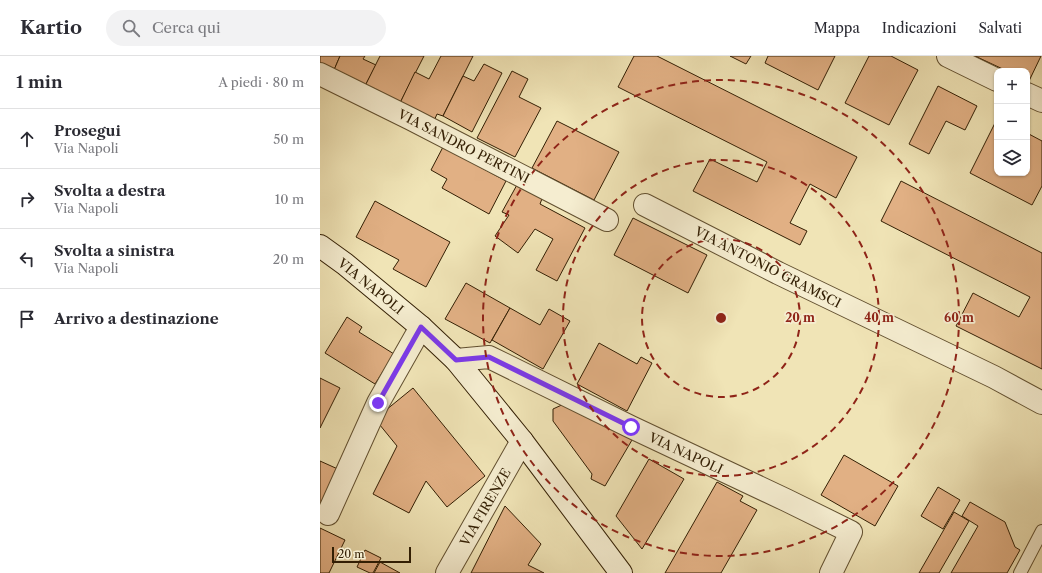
<!DOCTYPE html>
<html lang="it">
<meta charset="utf-8">
<style>
:root{--surface:#fff;--page:#f2f2f3;--text:#2b2b33;--muted:#7c7c81;--line:#e1e1e2}
body{margin:0;font-family:"Libre Caslon Text",serif;background:var(--page);color:var(--text)}
.controls{position:absolute;right:12px;top:12px;display:grid;overflow:hidden;border-radius:8px;box-shadow:0 1px 3px #0004}
.controls button{width:36px;height:36px;display:grid;place-items:center;padding:0;border:0;border-bottom:1px solid var(--line);background:var(--surface);color:var(--text);font:20px sans-serif}
.scale{position:absolute;left:12px;bottom:10px;width:79px;box-sizing:border-box;padding-left:4px;border:2px solid #331f04;border-top:0;font-size:11px;line-height:14px;white-space:nowrap;color:#331f04;-webkit-text-stroke:3px #f5edd0;paint-order:stroke}
.stop{position:absolute;width:12px;height:12px;margin:-9px;border:3px solid #7c3aed;border-radius:50%;background:#fff}
.stop.end{background:#7c3aed;border-color:#fff;box-shadow:0 1px 4px #0008}
.list{margin:0;padding:0;list-style:none}
h2{display:flex;justify-content:space-between;align-items:center;height:52px;margin:0;padding:0 16px;font-size:17px}
h2 small{font-size:13px;font-weight:400;color:var(--muted)}
.list li{display:grid;grid-template-columns:26px 1fr auto;gap:12px;align-items:center;box-sizing:border-box;height:60px;padding:0 16px;border-top:1px solid var(--line)}
.list b{display:block;font-size:15px;white-space:nowrap}
.list p{margin:0;font-size:13px;white-space:nowrap;color:var(--muted)}
.list em{font-size:13px;font-style:normal;color:var(--muted)}
.icon{flex:none;width:22px;height:22px;fill:none;stroke:currentColor;stroke-width:2;stroke-linecap:round;stroke-linejoin:round}
.map{position:relative;flex:none;width:722px;height:517px;overflow:hidden}
header{display:flex;align-items:center;gap:24px;box-sizing:border-box;height:56px;padding:0 20px;background:var(--surface);border-bottom:1px solid var(--line)}
header strong{font-size:19px}
nav{display:flex;gap:22px;margin-inline-start:auto;font-size:14px}
.search{width:280px;height:36px;background:var(--page);display:flex;align-items:center;gap:10px;box-sizing:border-box;padding:0 14px;border-radius:22px;color:var(--muted);font-size:15px}
main{display:flex}
aside{flex:1;background:var(--surface)}
.map>svg:first-child{display:block}
.building{fill:#e1b084;stroke:#331f04}
.lines{fill:none;stroke-linecap:round;stroke-linejoin:round}
.service-casing{stroke:#625030;stroke-width:14}
.minor-casing{stroke:#625030;stroke-width:24}
.secondary-casing{stroke:#331f04;stroke-width:24}
.service{stroke:#f5edd0;stroke-width:12}
.minor{stroke:#f5edd0;stroke-width:22}
.secondary{stroke:#f5edd0;stroke-width:22}
.route{stroke:#7c3aed;stroke-width:5}
.ring{fill:none;stroke:#8f2418;stroke-width:2;stroke-dasharray:7 5}
.labels{text-anchor:middle;dominant-baseline:central;stroke-width:3.5;stroke-linejoin:round;paint-order:stroke}
.street-label{font-size:13px;fill:#331f04;stroke:#f5edd0}
.centre{fill:#8f2418;stroke:#f5edd0;stroke-width:2}
.ring-label{font-size:12px;text-anchor:middle;font-weight:bold;fill:#8f2418;stroke:#f5edd0;stroke-width:3.5;stroke-linejoin:round;paint-order:stroke}
</style>
<header>
<strong>Kartio</strong>
<div class="search"><svg class="icon" aria-label="search" viewBox="0 0 24 24"><circle cx="10" cy="10" r="6"/><path d="M15 15l6 6"/></svg>Cerca qui</div>
<nav><a>Mappa</a><a>Indicazioni</a><a>Salvati</a></nav>
</header>
<main>
<aside>
<h2>1 min<small>A piedi · 80 m</small></h2>
<ul class="list">
<li><svg class="icon" aria-label="ahead" viewBox="0 0 24 24"><path d="M12 20V5M6 11l6-6 6 6"/></svg><div><b>Prosegui</b><p>Via Napoli</p></div><em>50 m</em></li>
<li><svg class="icon" aria-label="right" viewBox="0 0 24 24"><path d="M7 20v-9h11M14 6l5 5-5 5"/></svg><div><b>Svolta a destra</b><p>Via Napoli</p></div><em>10 m</em></li>
<li><svg class="icon" aria-label="left" viewBox="0 0 24 24"><path d="M17 20v-9H6M10 6l-5 5 5 5"/></svg><div><b>Svolta a sinistra</b><p>Via Napoli</p></div><em>20 m</em></li>
<li><svg class="icon" aria-label="arrive" viewBox="0 0 24 24"><path d="M6 21V4h12l-3 4 3 4H6"/></svg><div><b>Arrivo a destinazione</b></div></li>
</ul>
</aside>
<div class="map">
<svg width="722" height="517" viewBox="0 0 722 517">
<rect width="100%" height="100%" fill="#f0e4b6"/>
<filter id="stains"><feTurbulence type="fractalNoise" baseFrequency=".005" numOctaves="4"/><feColorMatrix values="0 0 0 0 .2 0 0 0 0 .09 0 0 0 0 .02 0 0 0 .5 -.17"/></filter>
<radialGradient id="worn" r=".72"><stop offset=".6" stop-color="#630" stop-opacity="0"/><stop offset="1" stop-color="#630" stop-opacity=".3"/></radialGradient>
<g class="building">
<path d="M0,0H20L14,14L0,7Z"/>
<path d="M20,0H45L43,3L56,9L45,30L14,14Z"/>
<path d="M60,0H104L80,47L45,30Z"/>
<path d="M121,0H153L123,60L117,58L114,65L80,47L95,16L109,23Z"/>
<path d="M314,0H337L537,101L516,142L490,128L470,167L487,175L480,189L373,135L390,103L437,126L447,106L298,31Z"/>
<path d="M410,0H431L426,8Z"/>
<path d="M448,0H515L498,34L445,7Z"/>
<path d="M549,0H571L598,14L569,69L525,47Z"/>
<path d="M655,0H721L709,25H707V15H687Z"/>
<path d="M164,8L182,17L152,76L123,60L143,20L154,25Z"/>
<path d="M192,15L208,23L199,41L221,52L195,101L157,82Z"/>
<path d="M618,30L657,50L645,74L626,65L609,98L589,88Z"/>
<path d="M677,63V117H707V77L722,85V130L712,149L650,117Z"/>
<path d="M237,65L299,96L274,144L212,112Z"/>
<path d="M123,91L186,125L169,158L122,132L127,123L111,114Z"/>
<path d="M581,125L722,197V313L636,270L653,237L699,261L710,241L561,165Z"/>
<path d="M198,127L223,140L220,148L265,172L237,225L216,214L233,183L215,173L198,197L175,180L189,159L182,156Z"/>
<path d="M55,145L130,186L106,231L73,213L79,204L36,181Z"/>
<path d="M313,162L387,199L368,237L294,199Z"/>
<path d="M146,227L190,252L170,287L125,263Z"/>
<path d="M190,252L220,269L229,253L250,265L223,313L172,284Z"/>
<path d="M27,261L42,271L39,276L74,298L55,328L5,297Z"/>
<path d="M279,287L317,308L321,301L332,307L307,355L257,328Z"/>
<path d="M0,322L20,332L0,372Z"/>
<path d="M93,332L165,420L127,451L106,425L89,457L53,438L77,390L55,363Z"/>
<path d="M246,347L312,384L285,430L271,423L272,418L233,365V353Z"/>
<path d="M524,399L578,430L555,470L501,439Z"/>
<path d="M329,403L364,423L322,493L296,460Z"/>
<path d="M0,405L20,414L3,449L0,447Z"/>
<path d="M397,426L423,440L420,445L437,454L401,517H345Z"/>
<path d="M618,431L640,444L623,473L601,460Z"/>
<path d="M650,446L685,466L695,491L700,494L687,517H631L658,470L642,460Z"/>
<path d="M185,450L221,488L208,509L224,517H151Z"/>
<path d="M634,456L649,465L619,517H599Z"/>
<path d="M0,472L25,484L9,517H0Z"/>
<path d="M45,494L61,502L53,517H50L37,511Z"/>
<path d="M60,506L80,517H54Z"/>
</g>
<g class="lines">
<g class="service-casing">
<path id="service" d="M700,517L722,475"/>
</g>
<g class="minor-casing">
<g id="minor">
<path d="M628,0L677,24"/>
<path d="M0,18L91,63L287,164"/>
<path d="M707,38L722,45"/>
<path d="M325,149L458,217L674,321L722,347"/>
<path d="M136,304L169,301L311,371L466,444L531,476L511,517"/>
<path d="M8,458L58,347L101,271"/>
<path d="M127,517L202,385"/>
</g>
</g>
<g class="secondary-casing">
<path id="secondary" d="M0,190L25,208L101,271L136,304L202,385L301,517"/>
</g>
<use href="#service" class="service"/>
<use href="#minor" class="minor"/>
<use href="#secondary" class="secondary"/>
</g>
<g class="lines">
<path class="route" d="M58,347L101,271L136,304L169,301L311,371"/>
</g>
<g class="ring">
<circle cx="401" cy="262" r="79"/>
<circle cx="401" cy="262" r="158"/>
<circle cx="401" cy="262" r="238"/>
</g>
<g class="labels">
<g class="street-label">
<text transform="translate(144 90) rotate(27)">VIA SANDRO PERTINI</text>
<text transform="translate(448 211) rotate(27)">VIA ANTONIO GRAMSCI</text>
<text transform="translate(51 230) rotate(39)">VIA NAPOLI</text>
<text transform="translate(366 397) rotate(25)">VIA NAPOLI</text>
<text transform="translate(165 451) rotate(-60)">VIA FIRENZE</text>
</g>
</g>
<circle cx="401" cy="262" r="6" class="centre"/>
<g class="ring-label">
<text x="480" y="266">20 m</text>
<text x="559" y="266">40 m</text>
<text x="639" y="266">60 m</text>
</g>
<rect width="100%" height="100%" filter="url(#stains)"/>
<rect width="100%" height="100%" fill="url(#worn)"/>
</svg>
<div class="controls">
<button>+</button>
<button>−</button>
<button><svg class="icon" aria-label="layers" viewBox="0 0 24 24"><path d="M12 4l9 5-9 5-9-5zM3 14l9 5 9-5"/></svg></button>
</div>
<div class="scale">20 m</div>
<div class="stop" style="left:311px;top:371px"></div>
<div class="stop end" style="left:58px;top:347px"></div>
</div>
</main>
